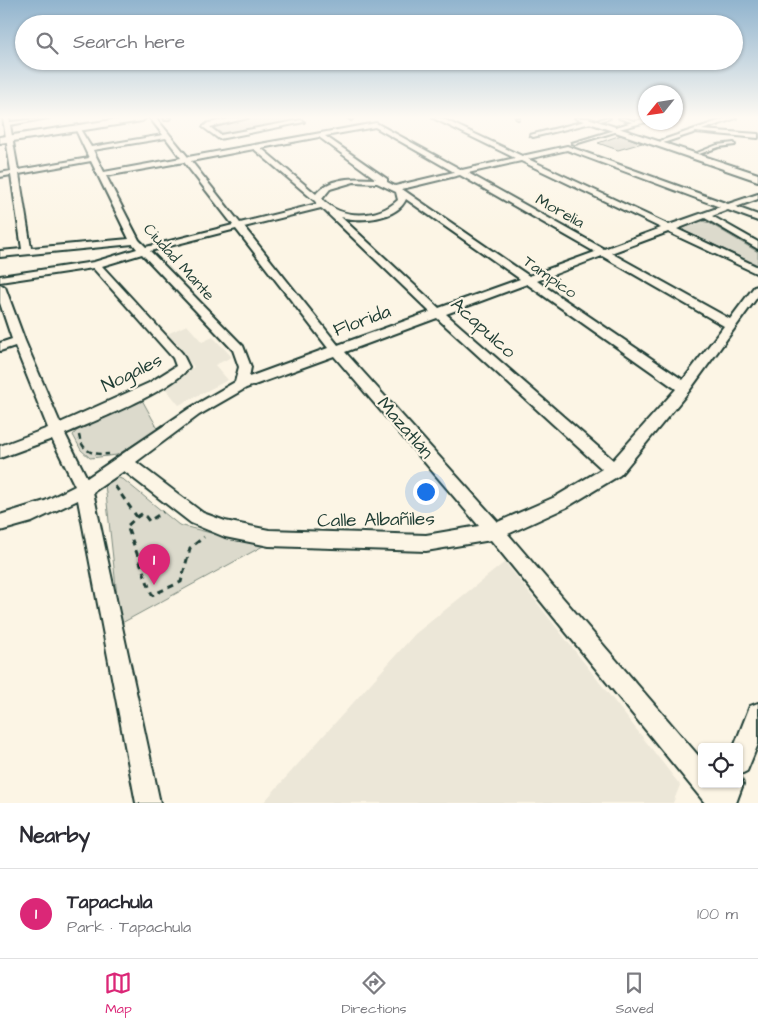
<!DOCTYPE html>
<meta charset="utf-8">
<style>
:root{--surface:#fff;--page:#f7f7f7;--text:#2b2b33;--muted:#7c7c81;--line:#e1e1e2;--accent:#db2777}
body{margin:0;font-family:"Architects Daughter",sans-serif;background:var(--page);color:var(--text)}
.controls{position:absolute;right:15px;bottom:15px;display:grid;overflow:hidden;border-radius:5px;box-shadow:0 1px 4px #0004}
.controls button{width:45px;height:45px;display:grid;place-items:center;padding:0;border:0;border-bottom:1px solid var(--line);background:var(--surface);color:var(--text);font:25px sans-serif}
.compass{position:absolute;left:638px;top:85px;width:45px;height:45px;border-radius:50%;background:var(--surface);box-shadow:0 1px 4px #0004;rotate:240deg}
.you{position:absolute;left:425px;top:491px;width:18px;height:18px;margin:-12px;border:4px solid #fff;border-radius:50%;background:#1a73e8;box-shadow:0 0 0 8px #1a73e833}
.badge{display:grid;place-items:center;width:32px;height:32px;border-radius:50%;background:var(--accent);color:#fff;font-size:16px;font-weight:700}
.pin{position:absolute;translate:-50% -41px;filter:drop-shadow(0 1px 2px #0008)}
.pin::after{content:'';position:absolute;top:26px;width:18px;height:15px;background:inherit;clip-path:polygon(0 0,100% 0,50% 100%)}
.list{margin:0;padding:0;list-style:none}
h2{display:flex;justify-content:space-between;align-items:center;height:65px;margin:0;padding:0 20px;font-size:21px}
h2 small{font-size:16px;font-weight:400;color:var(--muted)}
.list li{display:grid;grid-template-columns:32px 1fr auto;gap:15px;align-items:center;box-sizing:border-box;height:90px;padding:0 20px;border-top:1px solid var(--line)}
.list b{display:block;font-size:19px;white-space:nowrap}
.list p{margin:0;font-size:16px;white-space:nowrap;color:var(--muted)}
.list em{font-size:16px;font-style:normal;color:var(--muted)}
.icon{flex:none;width:28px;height:28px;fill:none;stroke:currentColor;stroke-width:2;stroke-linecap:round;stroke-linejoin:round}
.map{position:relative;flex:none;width:758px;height:803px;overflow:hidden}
.search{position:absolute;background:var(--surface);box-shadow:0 1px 4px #0004;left:15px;right:15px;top:15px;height:55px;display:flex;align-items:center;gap:12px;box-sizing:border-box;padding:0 18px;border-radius:28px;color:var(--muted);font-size:19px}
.sheet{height:155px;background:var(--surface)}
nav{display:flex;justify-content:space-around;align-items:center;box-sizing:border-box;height:70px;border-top:1px solid var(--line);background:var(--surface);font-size:14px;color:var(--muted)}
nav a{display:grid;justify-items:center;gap:2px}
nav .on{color:var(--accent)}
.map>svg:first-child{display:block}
.built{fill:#ece7d8}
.green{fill:#dcdacc;stroke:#7e8c80}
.building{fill:#c5c7b9;stroke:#1f3d34}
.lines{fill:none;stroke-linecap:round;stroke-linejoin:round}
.lane-casing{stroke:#1f3d34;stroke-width:4}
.street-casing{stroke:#1f3d34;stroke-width:4}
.secondary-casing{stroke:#1f3d34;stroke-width:4}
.path-far1{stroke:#1f3d34;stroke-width:2.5;stroke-dasharray:5 4;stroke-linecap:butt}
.path{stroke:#1f3d34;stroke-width:3;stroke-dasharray:6 5;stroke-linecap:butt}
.lane{fill:#fcf5e5;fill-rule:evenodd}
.street{fill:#fcf5e5;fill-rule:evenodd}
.secondary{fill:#fcf5e5;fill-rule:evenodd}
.labels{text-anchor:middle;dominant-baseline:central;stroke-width:4.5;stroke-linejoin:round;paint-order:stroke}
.far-street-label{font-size:16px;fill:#1f3d34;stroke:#fcf5e5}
.street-label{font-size:19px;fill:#1f3d34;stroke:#fcf5e5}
</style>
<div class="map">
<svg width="758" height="803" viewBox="0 0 758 803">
<rect width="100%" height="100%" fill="#fcf5e5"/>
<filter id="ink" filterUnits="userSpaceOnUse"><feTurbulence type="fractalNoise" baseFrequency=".02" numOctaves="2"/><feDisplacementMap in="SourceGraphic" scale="10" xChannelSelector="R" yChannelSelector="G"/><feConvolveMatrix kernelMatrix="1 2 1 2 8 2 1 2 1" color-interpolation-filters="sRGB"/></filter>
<g filter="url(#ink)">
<g class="built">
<path d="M187,325L202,342L213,337L232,357L215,365L228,380L179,405L161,383L194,367L165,335Z"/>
<path d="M505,562L680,785L673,803H263L415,634Z"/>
</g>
<g class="green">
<path d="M253,118H293L297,121L223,134L211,126Z"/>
<path d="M702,221L709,223L758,252V265L684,231L683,228Z"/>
<path d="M141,398L158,429L117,455L90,458L81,450L73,435L79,428Z"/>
<path d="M106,473L124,480L179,525L263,546L120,624L105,484Z"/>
</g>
<path class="building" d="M621,135L642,143L618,150L598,143Z"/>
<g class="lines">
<g class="lane-casing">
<g id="lane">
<path d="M164,118H171L165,120Z"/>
<path d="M349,118H352V119L351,120Z"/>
<path d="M516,118H519L518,119Z"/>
<path d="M605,118H610L600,121L599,120Z"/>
<path d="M619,118H624L637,122L635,123Z"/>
<path d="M615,130L618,131L575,144L572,143Z"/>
<path d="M734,143L735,145L719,147L699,154L697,153L717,145Z"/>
</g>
</g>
<g class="street-casing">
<g id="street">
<path d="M3,118H9L10,122L48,118L10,125L18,170L89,158L75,128L78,126L91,147L163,135L150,118H156L188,157L376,123L462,170L515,158L433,118H441L522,156L567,146L728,204L758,194V199L736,207L758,215V221L728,210L712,216L758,242V249L705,218L677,229L758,267V274L668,232L611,253L730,319L754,287L758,286V296L689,391L620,475L567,507L508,534L702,760V784H739L740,775L743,784L736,803H705L491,540L426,551L269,546L225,537L191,523L124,471L93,492L160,803H136L78,500L32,522L0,531V515L45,501L75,486L52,439L0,458V446L48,428L15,346L0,351V343L12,339L0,303V284L5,287L25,341L60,423L149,383L176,366L173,358L93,268L0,282V276L94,262L137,249L133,244L0,257V251L22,249L11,175L0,177V173L11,171ZM375,127L454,172L395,186L387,182V179L325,136ZM319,137L376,179C356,178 330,176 316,194L261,148ZM166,138L181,158L104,172L93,150ZM254,149L315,201L317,204L240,223L191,161ZM567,150L720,207L669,225L528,159ZM91,161L129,239L31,248L19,174ZM521,161L661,228L604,249L468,173ZM184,162L233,225L146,247L139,240L106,176ZM460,175L595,252L529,276L402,189ZM354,182L377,183L396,192L398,200C378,219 341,220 322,199L330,189ZM406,199L520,279L439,308L341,217C360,222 397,220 406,199ZM321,208L325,211L430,312L338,345L244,227ZM236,229L328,348L249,377L251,367L243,346L150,251ZM142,254L233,350L239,367L235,382L190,408L87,478L65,434C92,422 174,390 189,367L182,353L102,266ZM602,256L724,326L683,380L537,281ZM527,284L676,389L613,460L446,314ZM437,318L602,469L555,497L498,522L345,352ZM334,356L479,526L426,535L269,530L225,521L203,513L136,462L199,415L246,388Z"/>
<path d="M234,118H248L210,127L220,135L301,120L304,122L219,139L203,127L208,123Z"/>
<path d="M646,118V122L619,129L616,127Z"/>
<path d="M727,118H736L702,130L758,134V138L696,132L663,143L660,141Z"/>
<path d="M589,120L591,123L533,137L530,135Z"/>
<path d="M758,703V744L747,771L739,775V747H734L750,706Z"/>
</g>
</g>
<g class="secondary-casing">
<g id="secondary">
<path d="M125,118H146L142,121L0,143V137Z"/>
<path d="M575,118H588L758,174V181Z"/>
</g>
</g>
<path class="path-far1" d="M79,435C82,452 93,455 109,454"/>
<g class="path">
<path d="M115,486L137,517L127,526L152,595L181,582L190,548L204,537"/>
<path d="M137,517L143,513L149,521L163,512"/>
</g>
<use href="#lane" class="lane"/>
<use href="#street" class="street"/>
<use href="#secondary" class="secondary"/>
</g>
</g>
<linearGradient id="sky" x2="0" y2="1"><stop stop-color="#91b4ce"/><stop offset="0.51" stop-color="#fefaf3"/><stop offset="1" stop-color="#fefaf3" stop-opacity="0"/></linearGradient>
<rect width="758" height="230" fill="url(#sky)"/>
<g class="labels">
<g class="far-street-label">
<text transform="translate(560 211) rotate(29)">Morelia</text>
<text transform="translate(179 262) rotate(48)">Ciudad Mante</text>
<text transform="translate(550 277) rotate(35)">Tampico</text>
</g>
<g class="street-label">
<text transform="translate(362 321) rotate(-20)">Florida</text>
<text transform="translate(483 328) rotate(42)">Acapulco</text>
<text transform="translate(132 373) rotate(-26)">Nogales</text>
<text transform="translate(405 428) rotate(49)">Mazatlán</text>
<text transform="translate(376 520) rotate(-1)">Calle Albañiles</text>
</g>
</g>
</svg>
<div class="controls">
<button><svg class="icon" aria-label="locate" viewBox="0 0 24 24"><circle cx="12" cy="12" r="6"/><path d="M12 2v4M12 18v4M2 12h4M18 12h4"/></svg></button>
</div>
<svg class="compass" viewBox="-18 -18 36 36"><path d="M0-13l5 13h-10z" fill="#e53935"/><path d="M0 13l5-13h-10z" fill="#7c7c81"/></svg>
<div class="you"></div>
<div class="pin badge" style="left:154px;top:585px">1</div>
<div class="search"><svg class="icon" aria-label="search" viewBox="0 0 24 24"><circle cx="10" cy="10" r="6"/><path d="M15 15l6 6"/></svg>Search here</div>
</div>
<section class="sheet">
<h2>Nearby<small></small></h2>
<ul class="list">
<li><span class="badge">1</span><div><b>Tapachula</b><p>Park · Tapachula</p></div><em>100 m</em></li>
</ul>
</section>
<nav>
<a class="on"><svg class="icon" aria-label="map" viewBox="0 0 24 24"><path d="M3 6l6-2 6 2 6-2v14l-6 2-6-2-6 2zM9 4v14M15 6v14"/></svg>Map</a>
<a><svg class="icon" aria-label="directions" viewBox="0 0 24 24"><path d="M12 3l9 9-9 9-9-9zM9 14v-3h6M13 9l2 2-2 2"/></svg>Directions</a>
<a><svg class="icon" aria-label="saved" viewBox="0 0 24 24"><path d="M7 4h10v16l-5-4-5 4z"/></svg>Saved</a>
</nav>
